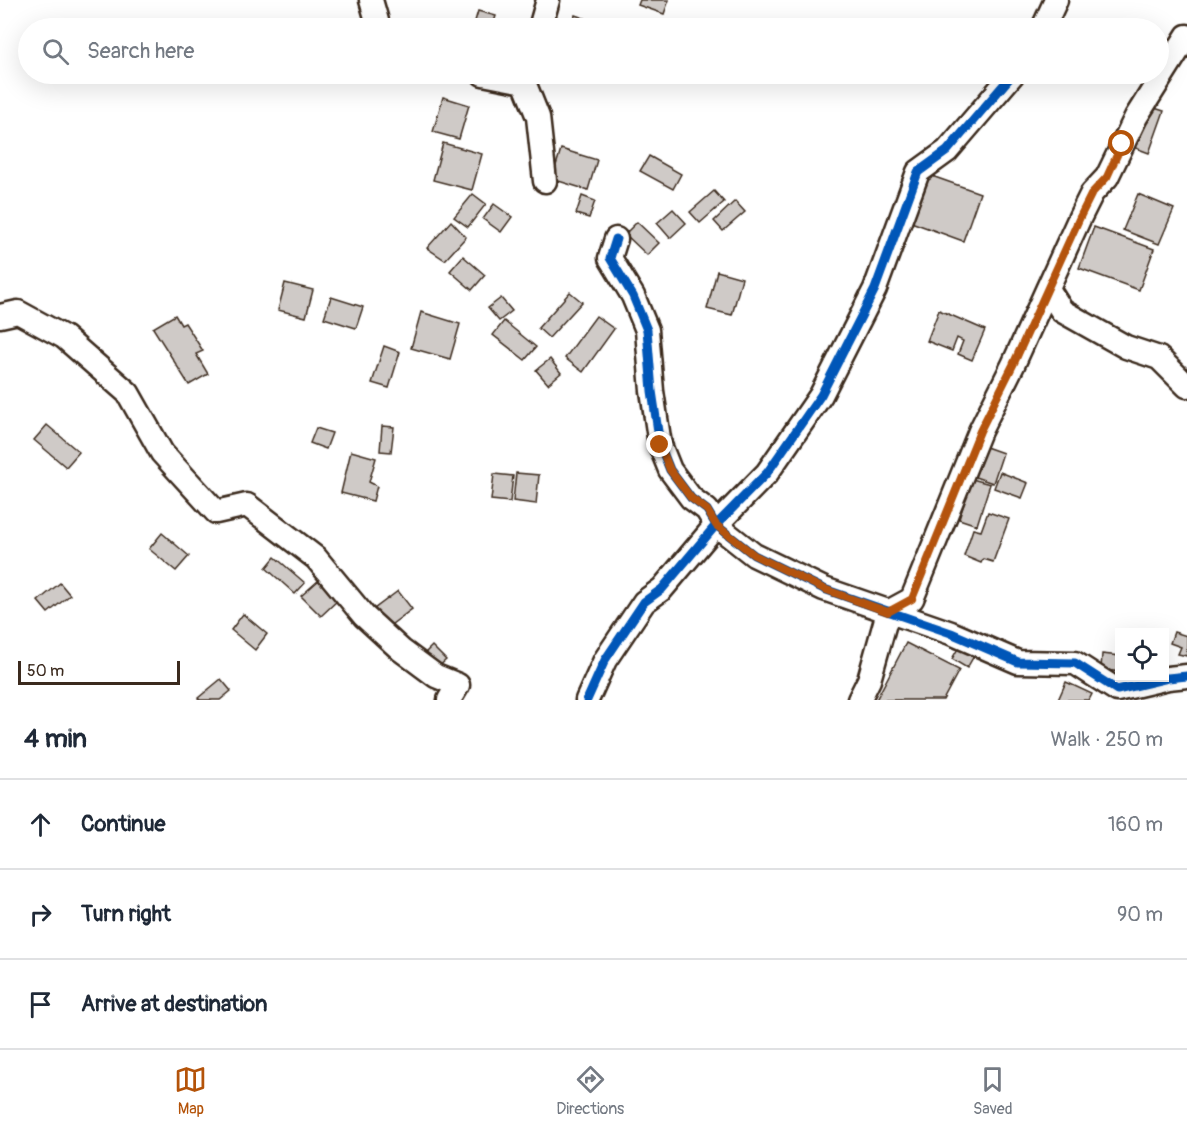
<!DOCTYPE html>
<meta charset="utf-8">
<style>
:root{--surface:#fff;--page:#f6f6f7;--text:#1f2937;--muted:#747a83;--line:#e0e1e3;--accent:#b45309}
body{margin:0;font-family:Pangolin,sans-serif;background:var(--page);color:var(--text)}
.controls{position:absolute;right:18px;bottom:18px;display:grid;overflow:hidden;border-radius:0px;box-shadow:0 6px 24px #0002}
.controls button{width:54px;height:54px;display:grid;place-items:center;padding:0;border:0;border-bottom:2px solid var(--line);background:var(--surface);color:var(--text);font:30px sans-serif}
.scale{position:absolute;left:18px;bottom:15px;width:162px;box-sizing:border-box;padding-left:6px;border:3px solid #3b2a1e;border-top:0;font-size:16px;line-height:21px;white-space:nowrap;color:#3b2a1e;-webkit-text-stroke:4px #fff;paint-order:stroke}
.stop{position:absolute;width:18px;height:18px;margin:-14px;border:4px solid #b45309;border-radius:50%;background:#fff}
.stop.end{background:#b45309;border-color:#fff;box-shadow:0 2px 6px #0008}
.list{margin:0;padding:0;list-style:none}
h2{display:flex;justify-content:space-between;align-items:center;height:78px;margin:0;padding:0 24px;font-size:26px}
h2 small{font-size:20px;font-weight:400;color:var(--muted)}
.list li{display:grid;grid-template-columns:39px 1fr auto;gap:18px;align-items:center;box-sizing:border-box;height:90px;padding:0 24px;border-top:2px solid var(--line)}
.list b{display:block;font-size:22px;white-space:nowrap}
.list em{font-size:20px;font-style:normal;color:var(--muted)}
.icon{flex:none;width:33px;height:33px;fill:none;stroke:currentColor;stroke-width:2;stroke-linecap:round;stroke-linejoin:round}
.map{position:relative;flex:none;width:1187px;height:700px;overflow:hidden}
.search{position:absolute;background:var(--surface);box-shadow:0 6px 24px #0002;left:18px;right:18px;top:18px;height:66px;display:flex;align-items:center;gap:15px;box-sizing:border-box;padding:0 21px;border-radius:33px;color:var(--muted);font-size:22px}
.sheet{height:348px;background:var(--surface)}
nav{display:flex;justify-content:space-around;align-items:center;box-sizing:border-box;height:84px;border-top:2px solid var(--line);background:var(--surface);font-size:16px;color:var(--muted)}
nav a{display:grid;justify-items:center;gap:3px}
nav .on{color:var(--accent)}
.map>svg:first-child{display:block}
.building{fill:#cfcac7;stroke:#3b2a1e;stroke-width:1.5}
.lines{fill:none;stroke-linecap:round;stroke-linejoin:round}
.street-casing{stroke:#3b2a1e;stroke-width:27}
.street{stroke:#fff;stroke-width:22}
.cycleway-casing{stroke:#fff;stroke-width:13}
.cycleway{stroke:#0057b8;stroke-width:9}
.route{stroke:#b45309;stroke-width:8}
</style>
<div class="map">
<svg width="1187" height="700" viewBox="0 0 1187 700">
<rect width="100%" height="100%" fill="#fff"/>
<filter id="ink" filterUnits="userSpaceOnUse"><feTurbulence type="fractalNoise" baseFrequency=".0167" numOctaves="2"/><feDisplacementMap in="SourceGraphic" scale="12" xChannelSelector="R" yChannelSelector="G"/><feConvolveMatrix kernelMatrix="1 2 1 2 8 2 1 2 1" color-interpolation-filters="sRGB"/></filter>
<g filter="url(#ink)">
<g class="building">
<path d="M640,0H669L664,14L638,5Z"/>
<path d="M478,11L496,16L492,28H473Z"/>
<path d="M575,15L604,25L603,28H571Z"/>
<path d="M443,97L469,105L459,139L433,132Z"/>
<path d="M1148,106L1164,111L1149,153L1133,147Z"/>
<path d="M443,143L482,154L472,190L433,180Z"/>
<path d="M561,149L597,160L588,190L552,179Z"/>
<path d="M649,156L681,174L673,189L640,171Z"/>
<path d="M929,175L980,193L963,241L911,222Z"/>
<path d="M714,191L724,202L700,223L690,212Z"/>
<path d="M473,194L486,204L468,227L454,217Z"/>
<path d="M1138,194L1174,209L1159,244L1123,230Z"/>
<path d="M582,196L595,201L589,218L576,214Z"/>
<path d="M735,201L745,212L723,231L714,221Z"/>
<path d="M494,204L512,217L501,232L483,219Z"/>
<path d="M673,209L686,223L670,238L657,223Z"/>
<path d="M451,221L466,237L445,260L427,248Z"/>
<path d="M637,222L659,243L647,255L625,234Z"/>
<path d="M1094,227L1154,249L1139,290L1079,268Z"/>
<path d="M463,256L485,275L472,290L450,271Z"/>
<path d="M717,271L742,278L732,315L707,309Z"/>
<path d="M285,283L313,290L306,317L278,310Z"/>
<path d="M570,292L582,302L549,338L538,328Z"/>
<path d="M331,297L363,307L356,328L324,318Z"/>
<path d="M501,298L512,311L499,321L488,308Z"/>
<path d="M939,310L985,330L972,360L958,354L963,341L957,338L952,351L927,341Z"/>
<path d="M421,312L460,324L450,359L411,348Z"/>
<path d="M175,315L181,325L185,323L203,351L196,354L208,374L189,385L153,328Z"/>
<path d="M596,316L614,329L583,372L565,358Z"/>
<path d="M504,321L536,347L525,360L493,335Z"/>
<path d="M384,346L400,352L389,388L372,383Z"/>
<path d="M550,359L561,373L548,384L536,370Z"/>
<path d="M47,425L79,452L66,467L34,440Z"/>
<path d="M382,426L394,427L391,452L380,451Z"/>
<path d="M316,428L332,433L326,449L310,443Z"/>
<path d="M986,447L1003,453L993,483L975,477Z"/>
<path d="M351,451L376,458L369,482L377,486L373,501L341,493Z"/>
<path d="M1000,472L1028,483L1022,498L994,488Z"/>
<path d="M516,473L539,475L536,504L513,501Z"/>
<path d="M494,474L513,476L510,502L491,500Z"/>
<path d="M972,479L990,484L977,525L959,519Z"/>
<path d="M988,512L1009,519L993,562L983,559L981,563L964,556L973,529L981,531Z"/>
<path d="M162,533L189,556L176,571L149,549Z"/>
<path d="M275,557L305,583L295,594L266,568Z"/>
<path d="M319,580L338,600L321,616L301,596Z"/>
<path d="M60,583L70,595L48,613L38,601Z"/>
<path d="M398,591L412,609L388,627L374,609Z"/>
<path d="M243,614L267,634L255,650L231,630Z"/>
<path d="M1174,632L1187,636V656L1178,654L1181,647L1170,643Z"/>
<path d="M906,643L959,670L943,700H876Z"/>
<path d="M960,645L975,654L967,668L952,659Z"/>
<path d="M432,646L446,660L437,668L424,654Z"/>
<path d="M1102,654L1120,656V672L1101,669Z"/>
<path d="M221,679L231,691L220,700H200L198,698Z"/>
<path d="M1066,682L1092,694L1089,700H1058Z"/>
</g>
<g class="lines">
<g class="street-casing">
<g id="street">
<path d="M371,0L379,28"/>
<path d="M540,28L548,0"/>
<path d="M1043,28L1056,0"/>
<path d="M483,74L524,82"/>
<path d="M527,74L524,82L538,117L545,181"/>
<path d="M616,239L610,258L633,296L647,330L652,391L660,445L670,470L691,498L707,510L716,525L754,555L824,589L951,633L1018,662L1075,663L1117,690L1168,678L1187,676"/>
<path d="M1048,289L1062,311L1126,347L1159,358L1187,386"/>
<path d="M0,316L18,312L64,337L128,393L162,453L216,512L247,505L316,558L364,616L401,650L436,676L458,685L449,700"/>
<path d="M587,700L605,660L644,602L662,589L716,525L767,473L821,395L875,289L918,172L947,151L1013,74"/>
<path d="M859,700L869,680L888,612L912,599L980,431L1013,365L1080,217L1092,193L1107,177L1136,117L1187,36"/>
</g>
</g>
<use href="#street" class="street"/>
<g class="cycleway-casing">
<g id="cycleway">
<path d="M616,239L610,258L633,296L647,330L652,391L660,445L670,470L691,498L707,510L716,525L754,555L824,589L951,633L1018,662L1075,663L1117,690L1168,678L1187,676"/>
<path d="M587,700L605,660L644,602L662,589L716,525L767,473L821,395L875,289L918,172L947,151L1013,74"/>
</g>
</g>
<use href="#cycleway" class="cycleway"/>
</g>
</g>
<g class="lines" filter="url(#ink)">
<path class="route" d="M660,445L670,470L691,498L707,510L716,525L754,555L824,589L888,612L912,599L980,431L1013,365L1080,217L1092,193L1107,177L1122,144"/>
</g>
</svg>
<div class="controls">
<button><svg class="icon" aria-label="locate" viewBox="0 0 24 24"><circle cx="12" cy="12" r="6"/><path d="M12 2v4M12 18v4M2 12h4M18 12h4"/></svg></button>
</div>
<div class="scale">50 m</div>
<div class="stop" style="left:1122px;top:144px"></div>
<div class="stop end" style="left:660px;top:445px"></div>
<div class="search"><svg class="icon" aria-label="search" viewBox="0 0 24 24"><circle cx="10" cy="10" r="6"/><path d="M15 15l6 6"/></svg>Search here</div>
</div>
<section class="sheet">
<h2>4 min<small>Walk · 250 m</small></h2>
<ul class="list">
<li><svg class="icon" aria-label="ahead" viewBox="0 0 24 24"><path d="M12 20V5M6 11l6-6 6 6"/></svg><div><b>Continue</b></div><em>160 m</em></li>
<li><svg class="icon" aria-label="right" viewBox="0 0 24 24"><path d="M7 20v-9h11M14 6l5 5-5 5"/></svg><div><b>Turn right</b></div><em>90 m</em></li>
<li><svg class="icon" aria-label="arrive" viewBox="0 0 24 24"><path d="M6 21V4h12l-3 4 3 4H6"/></svg><div><b>Arrive at destination</b></div></li>
</ul>
</section>
<nav>
<a class="on"><svg class="icon" aria-label="map" viewBox="0 0 24 24"><path d="M3 6l6-2 6 2 6-2v14l-6 2-6-2-6 2zM9 4v14M15 6v14"/></svg>Map</a>
<a><svg class="icon" aria-label="directions" viewBox="0 0 24 24"><path d="M12 3l9 9-9 9-9-9zM9 14v-3h6M13 9l2 2-2 2"/></svg>Directions</a>
<a><svg class="icon" aria-label="saved" viewBox="0 0 24 24"><path d="M7 4h10v16l-5-4-5 4z"/></svg>Saved</a>
</nav>
